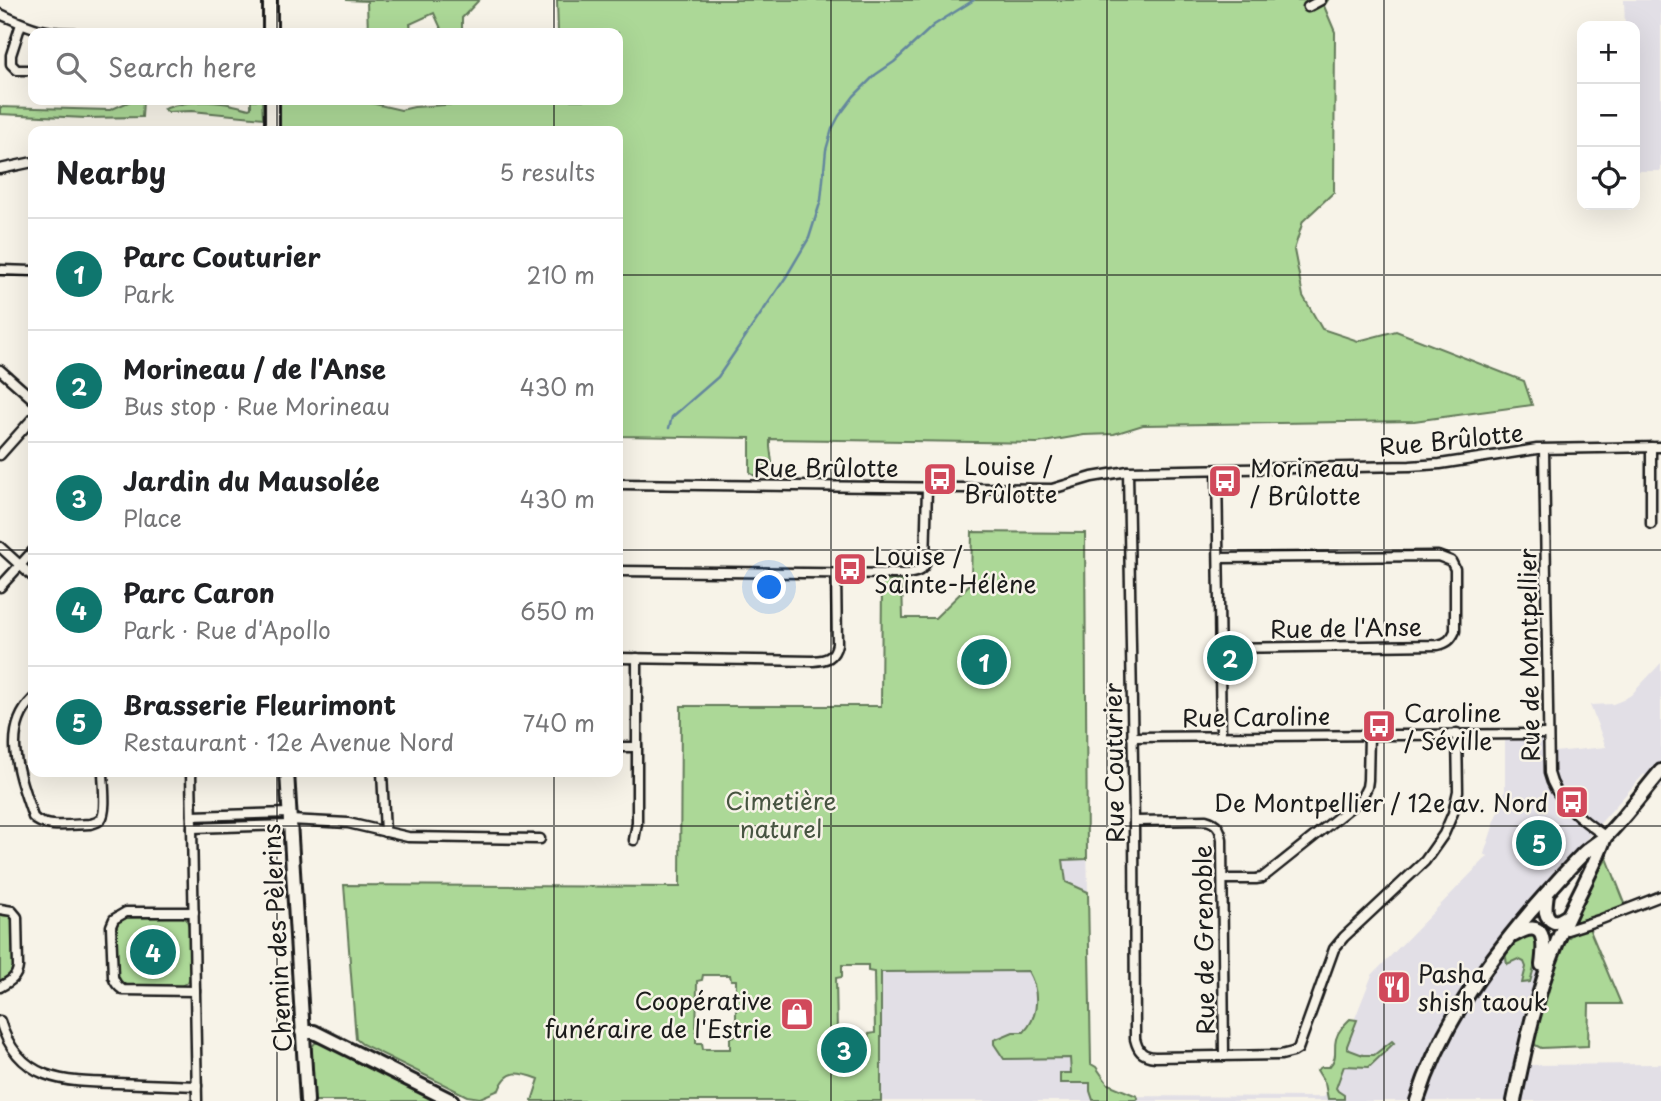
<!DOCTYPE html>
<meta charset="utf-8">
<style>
:root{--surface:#fff;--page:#f6f6f6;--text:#202124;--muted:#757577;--line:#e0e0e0;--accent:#0f766e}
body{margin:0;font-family:"Playpen Sans",sans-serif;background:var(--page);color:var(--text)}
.controls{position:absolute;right:21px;top:21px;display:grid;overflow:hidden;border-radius:14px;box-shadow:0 7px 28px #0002}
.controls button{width:63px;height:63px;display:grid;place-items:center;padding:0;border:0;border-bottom:2px solid var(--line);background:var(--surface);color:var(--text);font:35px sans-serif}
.you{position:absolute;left:770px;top:588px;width:24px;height:24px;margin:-18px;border:5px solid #fff;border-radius:50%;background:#1a73e8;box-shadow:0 0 0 10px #1a73e833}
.badge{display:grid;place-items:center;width:46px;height:46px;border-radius:50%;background:var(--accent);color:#fff;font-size:23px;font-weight:700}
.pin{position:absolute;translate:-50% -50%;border:4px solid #fff;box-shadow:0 2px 7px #0006}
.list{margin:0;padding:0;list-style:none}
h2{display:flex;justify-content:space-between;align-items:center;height:91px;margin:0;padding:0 28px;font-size:30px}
h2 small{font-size:23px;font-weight:400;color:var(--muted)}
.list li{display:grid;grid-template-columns:46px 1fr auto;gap:21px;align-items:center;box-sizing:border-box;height:112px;padding:0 28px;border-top:2px solid var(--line)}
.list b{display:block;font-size:26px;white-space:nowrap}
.list p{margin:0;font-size:23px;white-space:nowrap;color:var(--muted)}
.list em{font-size:23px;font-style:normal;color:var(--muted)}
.icon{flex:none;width:38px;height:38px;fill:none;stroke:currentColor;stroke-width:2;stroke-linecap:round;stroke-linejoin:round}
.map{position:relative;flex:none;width:1661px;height:1101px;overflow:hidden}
.search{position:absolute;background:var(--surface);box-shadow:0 7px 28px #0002;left:28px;top:28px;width:595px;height:77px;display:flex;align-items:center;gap:18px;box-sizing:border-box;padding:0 24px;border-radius:14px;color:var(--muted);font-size:26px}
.panel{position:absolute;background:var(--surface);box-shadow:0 7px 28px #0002;left:28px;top:126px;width:595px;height:651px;border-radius:14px}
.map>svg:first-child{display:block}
.built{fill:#e2dfe6}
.green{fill:#acd897;stroke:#647a5a;stroke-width:2;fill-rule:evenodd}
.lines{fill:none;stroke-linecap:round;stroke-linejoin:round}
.stream{stroke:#64879d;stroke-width:2.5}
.street-casing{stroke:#1c1c1c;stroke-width:13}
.secondary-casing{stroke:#1c1c1c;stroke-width:18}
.street{stroke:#f7f3e8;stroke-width:8}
.secondary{stroke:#f7f3e8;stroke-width:12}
.grid{fill:none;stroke:#1c1c1c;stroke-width:2;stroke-opacity:0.55}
.labels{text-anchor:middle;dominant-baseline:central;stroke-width:5;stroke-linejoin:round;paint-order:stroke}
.street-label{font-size:24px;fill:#1c1c1c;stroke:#f7f3e8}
.poi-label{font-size:24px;fill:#1c1c1c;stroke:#f7f3e8;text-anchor:start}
.park-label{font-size:24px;fill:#475441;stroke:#f7f3e8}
</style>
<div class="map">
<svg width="1661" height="1101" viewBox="0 0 1661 1101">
<rect width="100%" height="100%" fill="#f7f3e8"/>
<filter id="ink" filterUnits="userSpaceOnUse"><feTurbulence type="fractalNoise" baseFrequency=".0143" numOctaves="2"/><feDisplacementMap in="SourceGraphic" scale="14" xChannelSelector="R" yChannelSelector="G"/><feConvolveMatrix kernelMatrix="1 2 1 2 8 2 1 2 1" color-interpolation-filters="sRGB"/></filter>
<g filter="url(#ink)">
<g class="built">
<path d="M1624,0H1661V171H1635V26H1625Z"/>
<path d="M1661,663V789L1644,774L1500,936L1507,940L1542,934L1539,990L1521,1065L1661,1064V1101H881V842H1087L1092,1096L1324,1097L1372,975L1488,856L1484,854L1505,790V738L1553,737L1554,752L1606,747L1590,705L1613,704L1623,700L1631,695Z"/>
</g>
<g class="green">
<path d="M346,0H479L462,18V33H443L434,13L410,24L412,33H368L367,1Z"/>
<path d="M557,0H1328L1324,6L1335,32L1334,192L1303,221L1294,250L1303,296L1322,329L1358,341L1396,331L1524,381L1532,405L1414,421L1143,425L1114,434L1084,435L1038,443L770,439V447L773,470L771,471L766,469L763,464L759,470L760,475L757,477L750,473V438L618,436V131H280V100H358L401,110L414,107L522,100H618V33H558Z"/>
<path d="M133,100H143L142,117L86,118L0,114V107L110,110Z"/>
<path d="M251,100H262L263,118L192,111L168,112L164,109C192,98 220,100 249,109L251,108Z"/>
<path d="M972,532L1085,533L1087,859L1063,860L1066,882L1088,892L1091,1064L1096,1067L1108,1084L1137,1096L1138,1098L1136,1100H1093L1090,1091V1083H1060V1073H1071L1070,1058L1004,1059L994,1044V1040L1013,1032H1024C1040,1015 1039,990 1028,971L881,972V1101H532L539,1079C520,1072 507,1068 499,1090L480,1098L467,1096L362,1044L356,1039L344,885L680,887L681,706H881L882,581H902L903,618H935L971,583ZM868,965V971L874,972L875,1033L869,1034L868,1038L842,1039V1033H837L836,978L842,977V965ZM703,975H730L731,980H736V1036L730,1037V1049H703L702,1043H696L697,981L702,980Z"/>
<path d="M1607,858L1626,906L1577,923L1574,917L1594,879Z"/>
<path d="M0,915L11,916L13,920V968L10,974L0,981Z"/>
<path d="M180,917C186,917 187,920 189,926L190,977L188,982L181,986L126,985L121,983L117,974V925L120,920L126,918Z"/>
<path d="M1589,928L1621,1004H1589L1588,1046L1541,1048L1535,1045L1534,1042C1539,1022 1554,948 1569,937C1574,932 1582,930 1589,928Z"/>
<path d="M1521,934L1537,935L1540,946L1530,982L1522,983L1526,967L1524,962L1518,959L1507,964L1505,952Z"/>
<path d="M1350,1019L1357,1020L1347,1046V1049L1363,1055H1374L1392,1041L1394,1043L1369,1067L1344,1066L1336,1088L1338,1091L1344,1095V1099H1328L1325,1083L1317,1070L1322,1067H1329C1339,1056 1333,1051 1336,1039C1338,1031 1344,1025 1350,1019Z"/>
<path d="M315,1043H322L437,1101H313L310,1049Z"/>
</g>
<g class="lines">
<path class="stream" d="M669,428L672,417L718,377L786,277L809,238L821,200L826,150L832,129L839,116L854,96L875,75L894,62L934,25L974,0"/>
<g class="street-casing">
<g id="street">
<path d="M1308,7L1321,0"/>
<path d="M0,14C30,27 40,33 74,33"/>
<path d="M21,24L11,55V64L17,70H33"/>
<path d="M0,169L33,162"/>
<path d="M0,270L33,271"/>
<path d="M0,370L33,399"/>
<path d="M1544,449L1549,773C1555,800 1583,821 1605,836"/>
<path d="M0,455L33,418"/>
<path d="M1217,470L1221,736"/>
<path d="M1128,471L1134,821L1135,1039C1138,1051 1142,1056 1155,1057L1281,1055L1293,1052L1298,1049L1334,949L1344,937L1425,861L1444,834L1453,813L1458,791L1457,733"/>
<path d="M618,484L1052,489L1092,477L1128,471L1410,466L1440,464L1537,449L1661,447"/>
<path d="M1651,524V447"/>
<path d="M0,547L33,577"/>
<path d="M1219,558L1438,556L1451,561L1455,569V631C1451,640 1447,643 1438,645L1220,648"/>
<path d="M618,571L905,574C914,573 921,572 925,564L927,487"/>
<path d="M0,587L33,551"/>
<path d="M618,658L813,661C827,660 834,658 837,644L836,574"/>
<path d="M33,699C0,732 20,778 33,817C44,830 74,824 90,824C94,823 97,823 101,819C107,812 103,782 103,772"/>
<path d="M1132,737L1548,734"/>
<path d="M618,747H637"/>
<path d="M191,772L197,1101"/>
<path d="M382,772L385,832"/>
<path d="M192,816L290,813"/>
<path d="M290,820L348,823L408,837L540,839"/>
<path d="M1134,821L1206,820C1217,823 1220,828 1222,839L1224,1056"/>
<path d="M192,828L290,825"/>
<path d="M634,840L637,823V658"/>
<path d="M1223,879H1256L1262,878L1361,799L1367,787L1368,780L1369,734"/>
<path d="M0,909L12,911L17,917L18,967C17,978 9,982 0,987"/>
<path d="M194,912H126L114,919L111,926L113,977C115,983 117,986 123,990L195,991"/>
<path d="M1561,932L1599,920L1661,896"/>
<path d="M0,1021C18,1081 63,1082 116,1083C143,1084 170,1085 197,1086"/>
</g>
</g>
<g class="secondary-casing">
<g id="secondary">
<path d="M270,0V33"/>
<path d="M272,100V131"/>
<path d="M287,772L307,1101"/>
<path d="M1547,893C1546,905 1542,916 1554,922L1559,921L1568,916"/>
<path d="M1514,935C1546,916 1545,942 1542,965"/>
<path d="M302,1032H314L452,1101"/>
<path d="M1417,1101C1440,1028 1482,969 1531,911C1547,893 1563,874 1581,856C1588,848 1598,843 1606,836C1626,816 1643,792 1661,771"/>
<path d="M1514,1101C1525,1048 1536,995 1556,945C1570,907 1592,874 1605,837"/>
</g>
</g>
<use href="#street" class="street"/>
<use href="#secondary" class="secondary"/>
</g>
</g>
<path class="grid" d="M277,0V33M554,0V33M831,0V1101M1107,0V1101M1384,0V1101M277,100V131M554,100V131M0,275H33M618,275H1661M0,550H33M618,550H1661M277,772V1101M554,772V1101M0,826H1661"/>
<defs>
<g id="bus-square" transform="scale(1.75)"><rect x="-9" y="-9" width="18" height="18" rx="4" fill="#d1495b" stroke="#f7f3e8"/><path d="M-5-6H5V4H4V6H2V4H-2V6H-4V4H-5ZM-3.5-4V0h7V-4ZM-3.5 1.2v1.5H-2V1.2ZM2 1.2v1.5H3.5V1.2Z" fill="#fff"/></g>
<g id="restaurant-square" transform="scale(1.75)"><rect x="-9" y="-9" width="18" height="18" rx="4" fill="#d1495b" stroke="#f7f3e8"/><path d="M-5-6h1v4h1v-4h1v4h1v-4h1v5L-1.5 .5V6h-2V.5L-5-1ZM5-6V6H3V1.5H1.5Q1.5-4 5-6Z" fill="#fff"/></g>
<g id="shop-square" transform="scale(1.75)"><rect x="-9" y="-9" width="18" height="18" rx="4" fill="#d1495b" stroke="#f7f3e8"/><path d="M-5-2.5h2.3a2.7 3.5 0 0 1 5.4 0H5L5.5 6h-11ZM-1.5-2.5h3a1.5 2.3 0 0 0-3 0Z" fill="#fff"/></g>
</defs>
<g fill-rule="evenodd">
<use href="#bus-square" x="940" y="479"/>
<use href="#bus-square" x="1225" y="481"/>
<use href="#bus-square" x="850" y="569"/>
<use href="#bus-square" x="1379" y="726"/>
<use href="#bus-square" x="1572" y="802"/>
<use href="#restaurant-square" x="1394" y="987"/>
<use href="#shop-square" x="797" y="1014"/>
</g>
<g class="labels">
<g class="street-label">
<text transform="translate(1451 439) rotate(-6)">Rue Brûlotte</text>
<text x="826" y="467">Rue Brûlotte</text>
<text transform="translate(1346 627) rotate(-1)">Rue de l'Anse</text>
<text transform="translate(1528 655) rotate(-91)">Rue de Montpellier</text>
<text transform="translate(1256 716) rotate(-1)">Rue Caroline</text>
<text transform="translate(1113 763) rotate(-91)">Rue Couturier</text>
<text transform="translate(276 938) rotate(-93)">Chemin des Pèlerins</text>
<text transform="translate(1203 940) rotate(-91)">Rue de Grenoble</text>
</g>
<g class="poi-label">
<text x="964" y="465">Louise /<tspan x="964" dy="28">Brûlotte</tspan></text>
<text x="1250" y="467">Morineau<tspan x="1250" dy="28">/ Brûlotte</tspan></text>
<text x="874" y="555">Louise /<tspan x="874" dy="28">Sainte-Hélène</tspan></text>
<text x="1404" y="712">Caroline<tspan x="1404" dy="28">/ Séville</tspan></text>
<text x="1548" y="802" text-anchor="end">De Montpellier / 12e av. Nord</text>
<text x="1418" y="973">Pasha<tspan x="1418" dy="28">shish taouk</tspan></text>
<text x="772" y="1000" text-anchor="end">Coopérative<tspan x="772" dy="28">funéraire de l'Estrie</tspan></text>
</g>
<g class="park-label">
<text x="781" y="800">Cimetière<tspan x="781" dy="28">naturel</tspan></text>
</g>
</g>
</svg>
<div class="controls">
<button>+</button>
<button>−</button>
<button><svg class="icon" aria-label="locate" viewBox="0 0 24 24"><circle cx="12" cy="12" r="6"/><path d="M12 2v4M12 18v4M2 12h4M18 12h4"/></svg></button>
</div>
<div class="you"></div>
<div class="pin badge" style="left:984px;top:662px">1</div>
<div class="pin badge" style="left:1230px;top:658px">2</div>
<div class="pin badge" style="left:844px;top:1050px">3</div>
<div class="pin badge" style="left:153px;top:952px">4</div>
<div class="pin badge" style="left:1539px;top:843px">5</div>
<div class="search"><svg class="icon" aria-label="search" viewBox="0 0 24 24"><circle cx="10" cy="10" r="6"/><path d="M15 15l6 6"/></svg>Search here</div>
<section class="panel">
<h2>Nearby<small>5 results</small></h2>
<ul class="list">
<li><span class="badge">1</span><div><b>Parc Couturier</b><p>Park</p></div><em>210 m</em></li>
<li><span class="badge">2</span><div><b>Morineau / de l'Anse</b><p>Bus stop · Rue Morineau</p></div><em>430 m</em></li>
<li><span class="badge">3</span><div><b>Jardin du Mausolée</b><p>Place</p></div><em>430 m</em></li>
<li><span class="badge">4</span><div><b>Parc Caron</b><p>Park · Rue d'Apollo</p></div><em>650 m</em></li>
<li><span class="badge">5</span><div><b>Brasserie Fleurimont</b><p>Restaurant · 12e Avenue Nord</p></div><em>740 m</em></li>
</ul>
</section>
</div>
